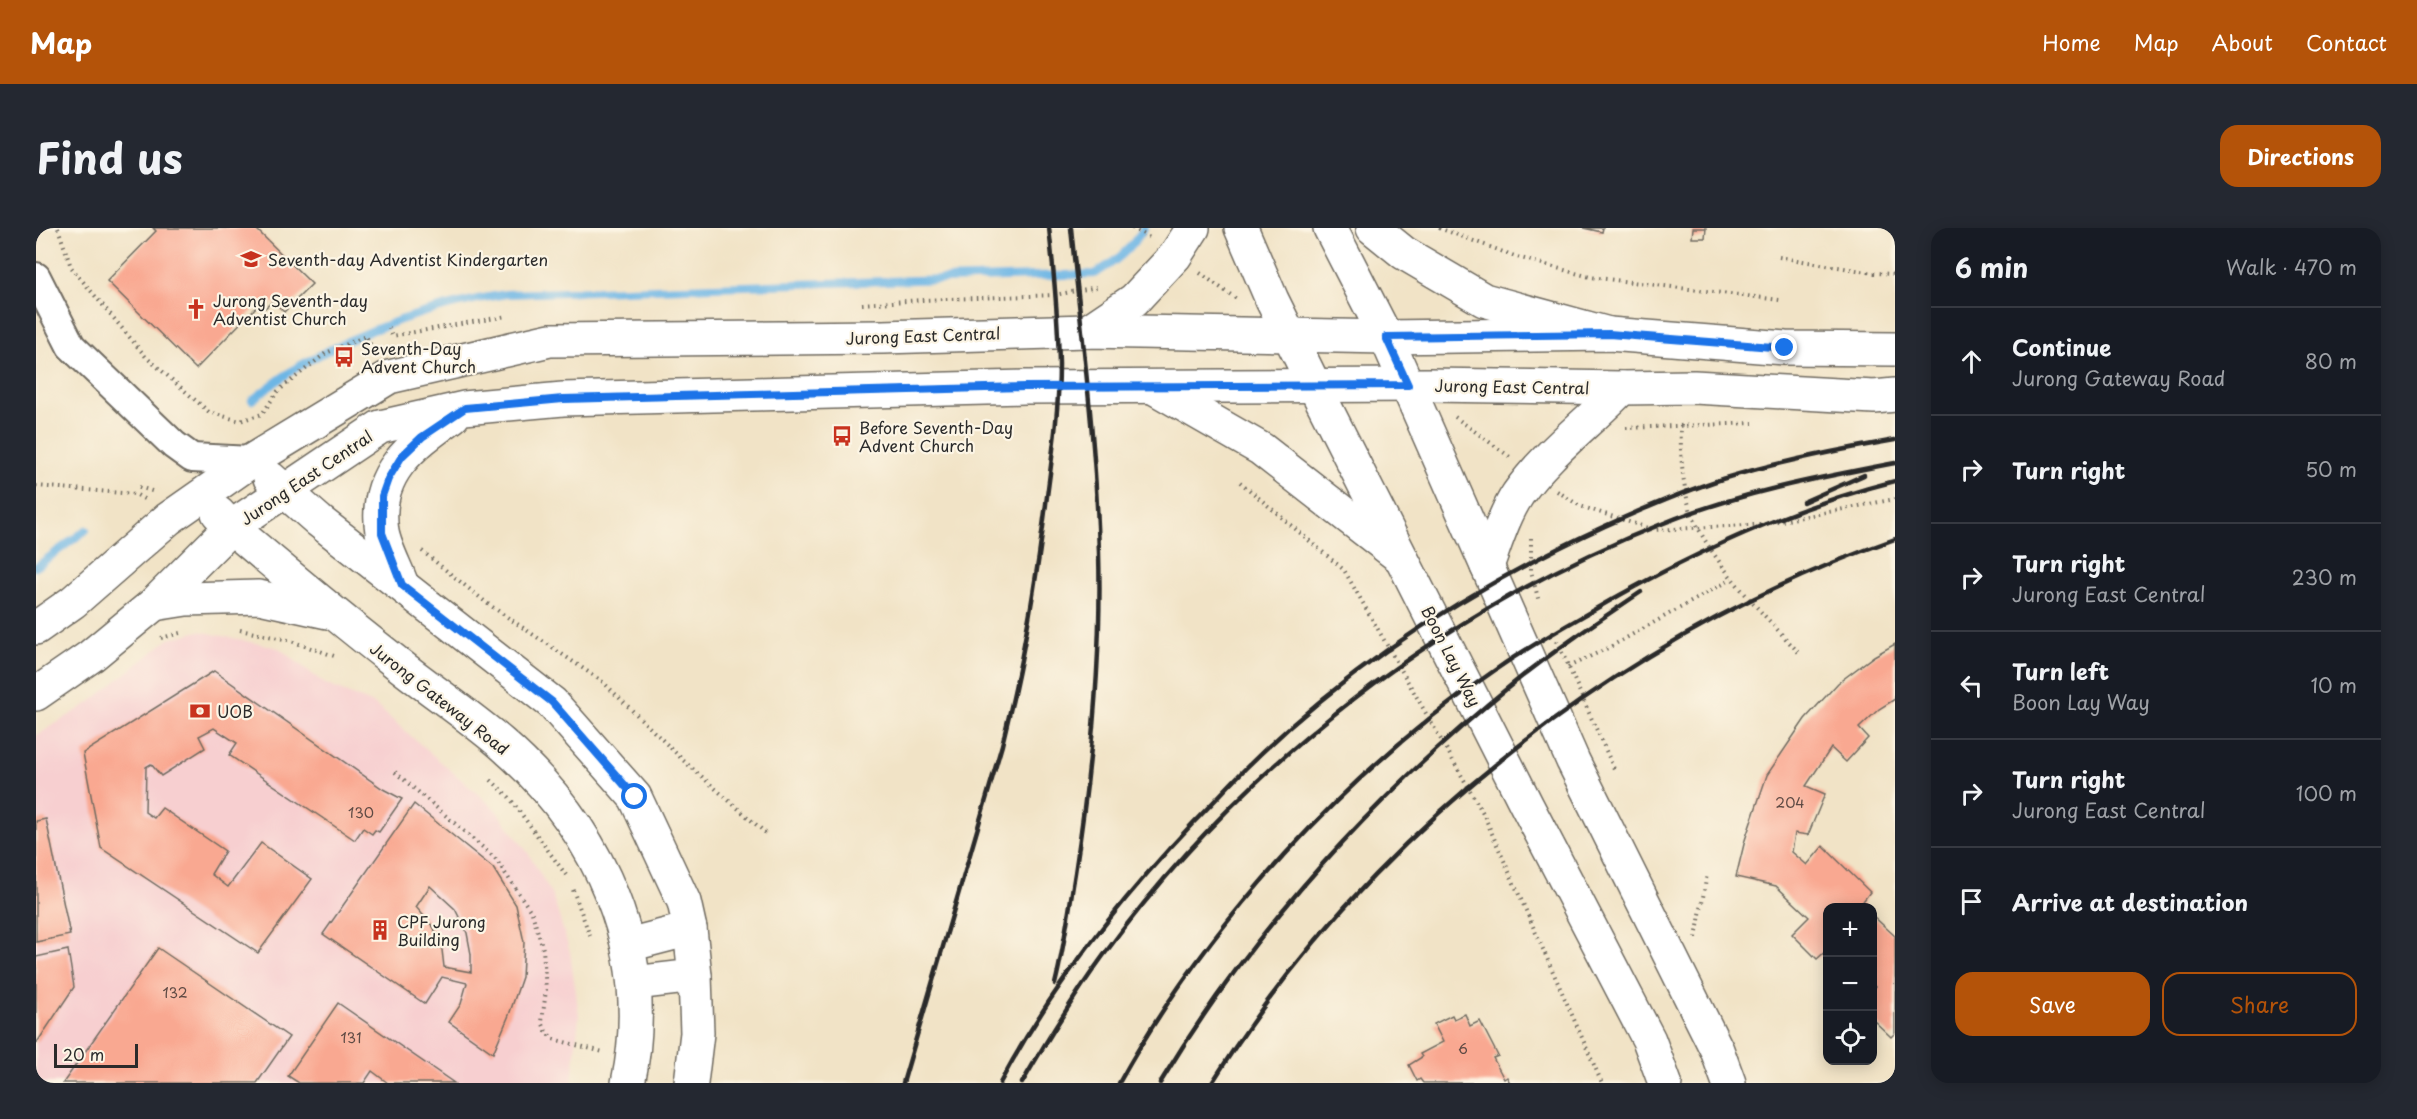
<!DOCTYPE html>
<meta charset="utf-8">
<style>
:root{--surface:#171b24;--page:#242831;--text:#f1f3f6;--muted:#9ea1a6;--line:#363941;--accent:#b45309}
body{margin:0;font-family:"Playpen Sans",sans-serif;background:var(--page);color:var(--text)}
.controls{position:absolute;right:18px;bottom:18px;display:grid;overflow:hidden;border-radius:12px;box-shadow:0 3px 15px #0003}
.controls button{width:54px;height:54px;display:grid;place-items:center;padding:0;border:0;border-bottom:2px solid var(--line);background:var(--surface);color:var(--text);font:30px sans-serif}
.scale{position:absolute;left:18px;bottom:15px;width:84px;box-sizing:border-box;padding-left:6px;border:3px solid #2b2b2b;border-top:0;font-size:16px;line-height:21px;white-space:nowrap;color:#2b2b2b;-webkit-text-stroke:4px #fcf5e5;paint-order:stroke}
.stop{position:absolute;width:18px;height:18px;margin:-14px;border:4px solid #1a73e8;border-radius:50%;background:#fff}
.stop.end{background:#1a73e8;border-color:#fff;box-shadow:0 2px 6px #0008}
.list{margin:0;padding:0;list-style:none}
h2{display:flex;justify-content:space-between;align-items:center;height:78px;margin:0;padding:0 24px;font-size:26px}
h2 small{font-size:20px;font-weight:400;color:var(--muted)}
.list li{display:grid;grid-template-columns:39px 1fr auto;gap:18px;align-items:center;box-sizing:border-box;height:108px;padding:0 24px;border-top:2px solid var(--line)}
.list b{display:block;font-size:22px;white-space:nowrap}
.list p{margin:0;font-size:20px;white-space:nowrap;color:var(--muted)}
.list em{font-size:20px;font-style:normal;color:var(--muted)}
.actions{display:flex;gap:12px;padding:18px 24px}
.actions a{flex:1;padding:14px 0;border:2px solid var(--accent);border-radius:18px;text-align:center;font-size:21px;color:var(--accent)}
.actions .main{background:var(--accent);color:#fff}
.icon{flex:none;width:33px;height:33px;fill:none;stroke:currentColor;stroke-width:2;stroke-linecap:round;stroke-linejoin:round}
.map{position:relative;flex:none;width:1859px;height:855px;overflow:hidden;border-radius:18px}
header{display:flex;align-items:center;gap:36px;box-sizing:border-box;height:84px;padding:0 30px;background:var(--accent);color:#fff}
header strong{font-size:28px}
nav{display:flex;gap:33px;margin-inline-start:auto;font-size:21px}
.intro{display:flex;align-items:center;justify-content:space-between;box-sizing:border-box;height:144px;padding:0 36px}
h1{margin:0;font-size:42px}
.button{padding:15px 27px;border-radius:18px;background:var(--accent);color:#fff;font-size:21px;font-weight:700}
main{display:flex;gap:36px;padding:0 36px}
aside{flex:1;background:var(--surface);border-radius:18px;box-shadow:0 3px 15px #0003}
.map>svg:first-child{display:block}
.built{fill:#f7cfd0}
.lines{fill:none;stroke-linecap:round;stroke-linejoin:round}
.stream{stroke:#6db6e5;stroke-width:8}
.building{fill:#f9a891;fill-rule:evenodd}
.minor-casing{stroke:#706b61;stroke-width:32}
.tertiary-casing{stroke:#706b61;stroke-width:36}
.secondary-casing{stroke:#706b61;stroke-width:36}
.primary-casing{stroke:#706b61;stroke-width:36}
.path{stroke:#706b61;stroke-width:4;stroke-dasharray:1.5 4.5;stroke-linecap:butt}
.minor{stroke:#fff;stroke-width:28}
.tertiary{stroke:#fff;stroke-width:33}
.secondary{stroke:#fff;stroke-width:33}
.primary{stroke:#fff;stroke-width:33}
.rail{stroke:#2b2b2b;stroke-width:4.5}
.route{stroke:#1a73e8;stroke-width:8}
.labels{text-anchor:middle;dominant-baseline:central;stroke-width:4.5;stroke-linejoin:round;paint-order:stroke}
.number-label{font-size:14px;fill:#5e4a44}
.poi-label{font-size:16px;fill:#2b2b2b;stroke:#fcf5e5;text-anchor:start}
.street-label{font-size:16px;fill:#2b2b2b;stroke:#fcf5e5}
</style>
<header>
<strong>Map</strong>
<nav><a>Home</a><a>Map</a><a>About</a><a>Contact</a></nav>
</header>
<div class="intro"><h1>Find us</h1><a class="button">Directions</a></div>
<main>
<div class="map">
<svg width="1859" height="855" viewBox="0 0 1859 855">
<rect width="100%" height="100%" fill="#fcf5e5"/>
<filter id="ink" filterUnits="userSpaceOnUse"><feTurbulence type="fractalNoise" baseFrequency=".0167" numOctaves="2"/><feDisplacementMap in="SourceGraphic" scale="12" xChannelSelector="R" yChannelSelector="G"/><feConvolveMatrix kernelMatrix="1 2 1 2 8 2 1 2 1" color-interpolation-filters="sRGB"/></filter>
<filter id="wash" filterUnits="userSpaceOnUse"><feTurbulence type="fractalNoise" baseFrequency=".008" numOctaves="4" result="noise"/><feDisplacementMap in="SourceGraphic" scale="24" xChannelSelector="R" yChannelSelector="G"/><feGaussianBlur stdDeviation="1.35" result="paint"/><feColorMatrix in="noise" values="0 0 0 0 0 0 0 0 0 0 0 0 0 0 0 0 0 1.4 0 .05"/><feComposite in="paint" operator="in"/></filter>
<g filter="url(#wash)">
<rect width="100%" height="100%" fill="#f1e3c6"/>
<path class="built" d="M163,403L243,420L289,456L338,476L459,581L493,626L517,669L534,724L543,787L536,855H0V508L53,475L133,411Z"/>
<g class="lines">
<g class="stream">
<path d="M216,172C232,160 248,147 265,137C328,101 399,77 470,66L1058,46C1080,34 1094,22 1108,0"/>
<path d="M0,339L50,302"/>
</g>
</g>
<g id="blocks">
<g class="building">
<path d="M117,0H219L276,56L248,84L237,73L229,80L224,75L160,141L71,53L120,3Z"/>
<path d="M1547,0H1567L1566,4Z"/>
<path d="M1657,0H1670L1669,10H1656Z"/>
<path d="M1859,416V471L1843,481L1823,500L1832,510L1810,534L1795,520L1770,558L1789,566L1772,607L1759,605L1756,624L1771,637L1787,618L1834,664L1825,676L1829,680H1792V721L1781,731L1756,706L1773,689L1740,658L1700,649L1709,612L1731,547L1769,491L1802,455L1838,428Z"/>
<path d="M178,443L347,561L366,571L343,604L339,602L336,606L327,600L319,612L193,527L201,515L178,500L163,508L169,520L125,548L115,536L110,539L109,584L118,590L126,580L189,623L175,646L192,659L225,615L276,651L222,725L65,620L47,525Z"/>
<path d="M378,576L457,640L480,677L488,714L486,749L473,787L457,825L413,794L425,776L431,755L406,749L389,776L287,706ZM394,658L419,681L431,705L435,726V744L408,739L406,722L398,700L380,679Z"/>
<path d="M10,591L34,707L0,714V593Z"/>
<path d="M1836,687L1859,708V805L1855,809L1836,791V761L1839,759L1836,756Z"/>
<path d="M122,720L253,809L221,855H27Z"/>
<path d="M32,722L38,759L0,816V729Z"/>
<path d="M302,775L418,855H352L336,843L328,855H263L252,848Z"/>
<path d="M1429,786L1434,798L1444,793L1462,828L1457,830L1468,851L1471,849L1474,855H1387L1384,851L1381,853L1373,837L1386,829L1384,826L1407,814L1398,796L1416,787L1418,791Z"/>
</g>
</g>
</g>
<g filter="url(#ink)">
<use href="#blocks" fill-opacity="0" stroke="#706b61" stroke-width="1.5"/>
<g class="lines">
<g class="minor-casing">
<path id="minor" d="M0,49L35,118L138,217L156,230L215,233"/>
</g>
<g class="tertiary-casing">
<g id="tertiary">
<path d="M592,717L654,701"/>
<path d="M598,755L659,748"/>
</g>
</g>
<g class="secondary-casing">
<g id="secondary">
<path d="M234,250L283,293L516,475L599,569L648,674L654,701L659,748L661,805L655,855"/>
<path d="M182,285L195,299C248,344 302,389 357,432C392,460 431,486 465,515C564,601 620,724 592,855"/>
<path d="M366,357C360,340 349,321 346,304C337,246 375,218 417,188"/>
<path d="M118,376L150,371L223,369L291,384"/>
<path d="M0,400L37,374L132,291L215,233L353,149L514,112L847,109L1052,103L1350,109L1573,106L1749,120L1859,121"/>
<path d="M0,466L55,428L118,376L195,299L344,199L428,180L527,171L989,159L1393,157L1586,160L1658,159L1838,169L1859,167"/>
</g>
</g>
<g class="primary-casing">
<g id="primary">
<path d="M1205,0L1236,72L1279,159L1491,578L1613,812L1629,855"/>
<path d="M1294,0L1350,109L1537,533L1681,822L1693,855"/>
<path d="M1337,0L1368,25L1448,72L1573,106"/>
<path d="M1052,103L1098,72L1139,28L1157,0"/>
<path d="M1117,159L1225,221L1360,326"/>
<path d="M1451,338C1460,314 1468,287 1482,266C1511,225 1551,196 1586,160"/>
</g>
</g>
<g class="path">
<path d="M22,0L35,39L110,129L173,184L204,193L226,186L242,163L290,125L330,108L338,123"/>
<path d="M1096,0L1114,10"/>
<path d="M1403,0L1481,29L1554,49L1744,72"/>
<path d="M1743,29L1837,45L1859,46"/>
<path d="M1164,45L1202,72"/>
<path d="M826,76L886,72L1019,67L1061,59"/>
<path d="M353,100L356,108L471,88"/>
<path d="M1419,189L1474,229"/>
<path d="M1645,197C1644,220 1646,248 1651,270C1663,324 1727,385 1763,425"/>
<path d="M1590,200L1717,195"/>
<path d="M1204,254L1308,342L1447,585L1566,855"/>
<path d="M0,258L99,266L108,271"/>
<path d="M103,259L119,264"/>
<path d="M1521,263L1544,278L1618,302L1730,296L1859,271"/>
<path d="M1495,310V343L1503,374"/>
<path d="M386,323L452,376L567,454L648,533L732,607"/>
<path d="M204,402L252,412L301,429"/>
<path d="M125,410L144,405"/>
<path d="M1521,413L1579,543"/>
<path d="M1532,439L1572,420L1696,351"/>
<path d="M359,544L459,630L496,685L507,721L510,762L506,794L510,803L517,811L567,824"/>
<path d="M455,552L473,569L530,647"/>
<path d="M537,662L554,708"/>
<path d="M1660,710L1671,646"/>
</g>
<use href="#minor" class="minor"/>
<use href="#tertiary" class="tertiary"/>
<use href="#secondary" class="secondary"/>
<use href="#primary" class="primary"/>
<g class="rail">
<path d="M1767,274L1828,247"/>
<path d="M1019,756C1028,720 1033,682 1039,645C1055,541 1066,430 1063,325C1060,216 1046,108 1035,0"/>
<path d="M867,855L966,517C986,437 1000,357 1010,276C1016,229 1023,183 1023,136C1022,90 1018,45 1013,0"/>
<path d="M964,855C1016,758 1083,673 1158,594C1176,576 1192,558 1210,540C1313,438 1438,358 1569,298C1607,281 1646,264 1686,251C1742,234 1801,222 1859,212"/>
<path d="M986,855C1011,812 1037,769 1067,728C1209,534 1404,383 1628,295C1702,265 1781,250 1859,235"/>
<path d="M1083,855C1171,696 1312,542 1462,440C1498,415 1537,394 1575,372C1664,322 1759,278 1859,253"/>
<path d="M1124,855C1217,701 1339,567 1479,454C1519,422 1562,393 1605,364"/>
<path d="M1176,855C1330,607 1584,408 1859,311"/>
</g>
</g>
</g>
<g class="lines" filter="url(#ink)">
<path class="route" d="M599,569L516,474L366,357L346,305V268L352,251L366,228L386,209L429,180L527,171L988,159L1372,157L1350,109L1573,106L1749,120"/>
</g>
<defs>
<g id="school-bare" transform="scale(1.62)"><path d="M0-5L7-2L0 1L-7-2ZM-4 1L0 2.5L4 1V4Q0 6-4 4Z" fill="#c8321e" stroke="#fcf5e5" stroke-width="2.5" paint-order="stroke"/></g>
<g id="church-bare" transform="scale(1.62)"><path d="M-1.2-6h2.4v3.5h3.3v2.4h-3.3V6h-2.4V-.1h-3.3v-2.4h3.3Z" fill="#c8321e" stroke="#fcf5e5" stroke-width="2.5" paint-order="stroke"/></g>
<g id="bus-bare" transform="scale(1.62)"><path d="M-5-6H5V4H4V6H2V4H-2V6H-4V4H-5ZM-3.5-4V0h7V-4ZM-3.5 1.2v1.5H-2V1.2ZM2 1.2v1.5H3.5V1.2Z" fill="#c8321e" stroke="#fcf5e5" stroke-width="2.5" paint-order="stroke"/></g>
<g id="bank-bare" transform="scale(1.62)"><path d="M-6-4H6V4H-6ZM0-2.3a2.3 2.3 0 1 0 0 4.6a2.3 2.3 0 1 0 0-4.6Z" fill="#c8321e" stroke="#fcf5e5" stroke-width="2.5" paint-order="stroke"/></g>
<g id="building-bare" transform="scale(1.62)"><path d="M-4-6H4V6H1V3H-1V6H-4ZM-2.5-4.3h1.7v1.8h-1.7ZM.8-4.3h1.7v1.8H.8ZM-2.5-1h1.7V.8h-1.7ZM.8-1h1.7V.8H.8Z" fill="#c8321e" stroke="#fcf5e5" stroke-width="2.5" paint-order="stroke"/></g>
</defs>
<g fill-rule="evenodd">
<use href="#school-bare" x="215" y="31"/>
<use href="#church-bare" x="160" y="81"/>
<use href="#bus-bare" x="308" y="129"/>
<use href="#bus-bare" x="806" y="208"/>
<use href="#bank-bare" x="164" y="483"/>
<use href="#building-bare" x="344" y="702"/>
</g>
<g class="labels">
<g class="number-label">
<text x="1754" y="574">204</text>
<text x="325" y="584">130</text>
<text x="139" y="764">132</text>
<text x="315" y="809">131</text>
<text x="1427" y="820">6</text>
</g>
<g class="poi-label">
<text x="232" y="31">Seventh-day Adventist Kindergarten</text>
<text x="177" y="72">Jurong Seventh-day<tspan x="177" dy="18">Adventist Church</tspan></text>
<text x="325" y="120">Seventh-Day<tspan x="325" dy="18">Advent Church</tspan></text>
<text x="823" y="199">Before Seventh-Day<tspan x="823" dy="18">Advent Church</tspan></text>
<text x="181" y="483">UOB</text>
<text x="361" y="693">CPF Jurong<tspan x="361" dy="18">Building</tspan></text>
</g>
<g class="street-label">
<text transform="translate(887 107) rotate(-2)">Jurong East Central</text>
<text transform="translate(1476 158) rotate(1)">Jurong East Central</text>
<text transform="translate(270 249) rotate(-34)">Jurong East Central</text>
<text transform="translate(1416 428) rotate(63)">Boon Lay Way</text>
<text transform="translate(404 470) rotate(38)">Jurong Gateway Road</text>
</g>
</g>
</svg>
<div class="controls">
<button>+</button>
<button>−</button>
<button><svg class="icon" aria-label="locate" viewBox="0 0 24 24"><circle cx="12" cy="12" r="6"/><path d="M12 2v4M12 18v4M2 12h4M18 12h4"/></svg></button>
</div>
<div class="scale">20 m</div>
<div class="stop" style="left:599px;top:569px"></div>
<div class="stop end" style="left:1749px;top:120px"></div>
</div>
<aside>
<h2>6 min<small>Walk · 470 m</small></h2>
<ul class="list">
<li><svg class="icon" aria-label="ahead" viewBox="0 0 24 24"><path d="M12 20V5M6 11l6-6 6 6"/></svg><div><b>Continue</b><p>Jurong Gateway Road</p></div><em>80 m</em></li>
<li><svg class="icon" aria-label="right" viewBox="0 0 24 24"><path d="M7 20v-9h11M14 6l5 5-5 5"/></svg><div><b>Turn right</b></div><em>50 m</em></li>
<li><svg class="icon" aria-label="right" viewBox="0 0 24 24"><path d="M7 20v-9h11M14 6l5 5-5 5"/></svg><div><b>Turn right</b><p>Jurong East Central</p></div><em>230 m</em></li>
<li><svg class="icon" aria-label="left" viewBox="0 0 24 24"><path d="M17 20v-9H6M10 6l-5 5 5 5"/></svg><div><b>Turn left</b><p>Boon Lay Way</p></div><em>10 m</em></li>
<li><svg class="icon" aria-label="right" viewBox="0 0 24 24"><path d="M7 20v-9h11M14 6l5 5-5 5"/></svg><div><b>Turn right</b><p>Jurong East Central</p></div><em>100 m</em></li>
<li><svg class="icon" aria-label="arrive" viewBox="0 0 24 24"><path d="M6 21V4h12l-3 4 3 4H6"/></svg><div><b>Arrive at destination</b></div></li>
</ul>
<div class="actions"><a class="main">Save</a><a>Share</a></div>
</aside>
</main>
